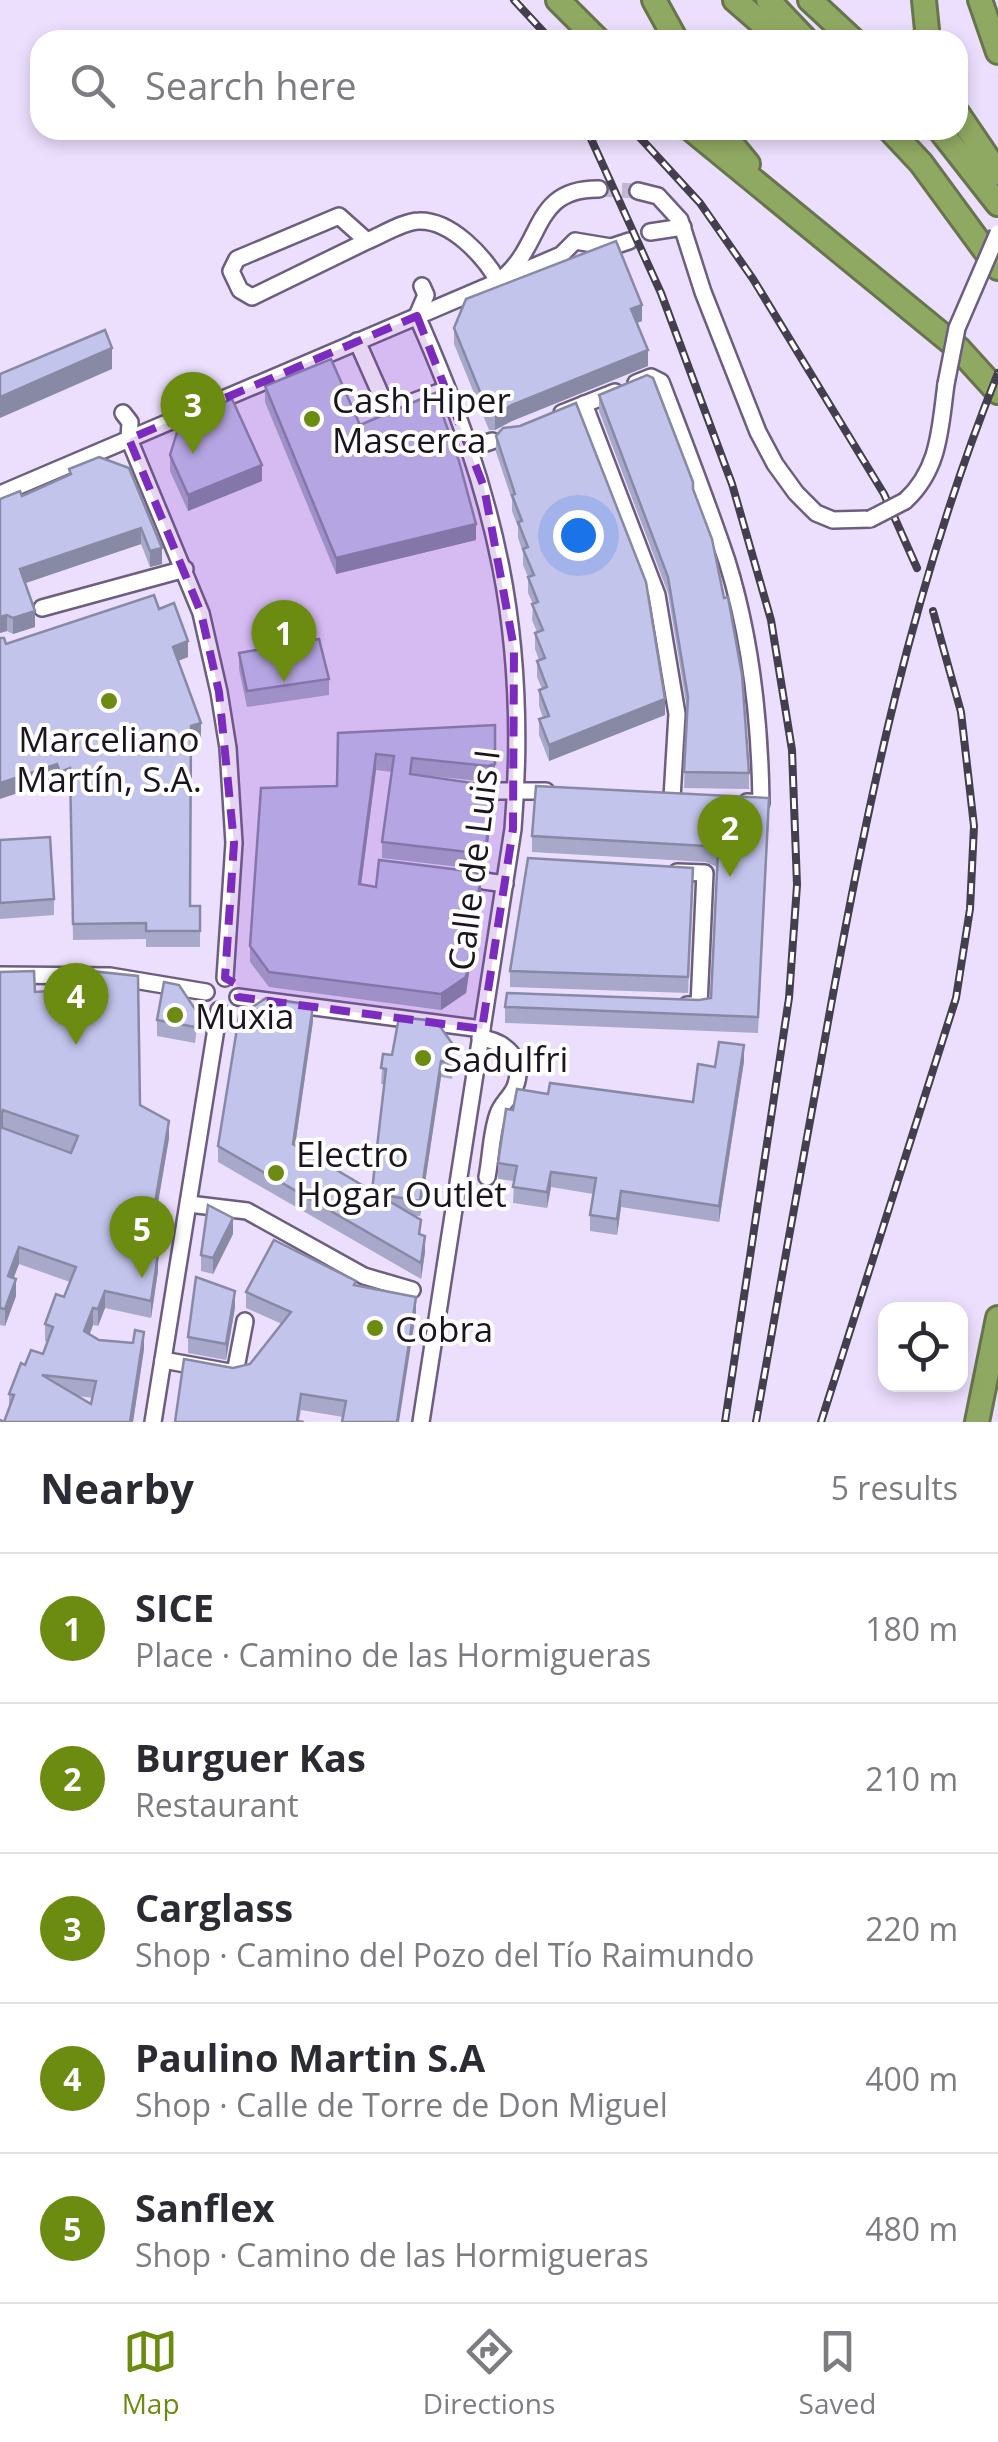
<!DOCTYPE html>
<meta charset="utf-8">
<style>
:root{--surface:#fff;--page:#f2f2f3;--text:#2b2b33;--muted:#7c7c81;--line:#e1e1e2;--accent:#6b8c10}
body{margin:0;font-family:"Open Sans",sans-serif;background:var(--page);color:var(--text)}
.controls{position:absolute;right:30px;bottom:30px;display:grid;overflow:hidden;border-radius:20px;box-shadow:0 5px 15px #0003}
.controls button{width:90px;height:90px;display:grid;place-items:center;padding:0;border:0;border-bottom:2px solid var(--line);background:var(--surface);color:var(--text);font:50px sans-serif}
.you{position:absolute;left:578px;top:535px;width:35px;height:35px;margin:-25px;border:8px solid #fff;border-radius:50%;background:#1a73e8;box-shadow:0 0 0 15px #1a73e833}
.badge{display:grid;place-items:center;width:65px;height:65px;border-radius:50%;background:var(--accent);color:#fff;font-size:32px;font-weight:700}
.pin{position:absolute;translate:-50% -82px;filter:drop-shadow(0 2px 5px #0008)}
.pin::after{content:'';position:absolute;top:52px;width:35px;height:30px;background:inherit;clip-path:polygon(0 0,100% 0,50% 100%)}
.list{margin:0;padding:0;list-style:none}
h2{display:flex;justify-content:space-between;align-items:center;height:130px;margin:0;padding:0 40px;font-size:42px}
h2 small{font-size:32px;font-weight:400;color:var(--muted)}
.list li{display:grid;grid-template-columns:65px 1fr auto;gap:30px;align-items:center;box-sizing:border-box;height:150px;padding:0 40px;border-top:2px solid var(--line)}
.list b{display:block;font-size:38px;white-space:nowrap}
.list p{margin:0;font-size:32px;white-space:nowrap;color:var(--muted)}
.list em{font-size:32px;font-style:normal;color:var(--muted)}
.icon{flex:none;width:55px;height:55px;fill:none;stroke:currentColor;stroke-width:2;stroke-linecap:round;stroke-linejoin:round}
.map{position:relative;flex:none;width:998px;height:1422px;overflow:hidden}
.search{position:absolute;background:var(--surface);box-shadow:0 5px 15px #0003;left:30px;right:30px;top:30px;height:110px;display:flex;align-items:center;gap:25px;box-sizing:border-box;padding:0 35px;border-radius:30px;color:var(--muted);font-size:38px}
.sheet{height:880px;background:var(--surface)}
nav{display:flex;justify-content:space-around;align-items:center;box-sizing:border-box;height:140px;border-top:2px solid var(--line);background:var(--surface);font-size:28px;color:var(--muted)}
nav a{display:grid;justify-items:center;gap:5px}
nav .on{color:var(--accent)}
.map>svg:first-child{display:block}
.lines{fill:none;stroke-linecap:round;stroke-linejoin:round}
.minor-tunnel{stroke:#c2b7d2;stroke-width:15;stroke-dasharray:15 8;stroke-linecap:butt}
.minor-casing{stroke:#6d5e7f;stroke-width:20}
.highway-casing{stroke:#67754c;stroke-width:28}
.minor{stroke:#fff;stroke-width:15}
.highway{stroke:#90a962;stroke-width:22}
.rail-casing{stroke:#453e4e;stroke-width:8}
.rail{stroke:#fff;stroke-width:4;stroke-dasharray:11;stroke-linecap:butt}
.minor-bridge-casing{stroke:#6d5e7f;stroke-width:20;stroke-linecap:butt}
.minor-bridge{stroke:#fff;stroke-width:15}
.wall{fill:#a8a9ca;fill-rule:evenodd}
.shaded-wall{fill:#8889a4}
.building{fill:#c3c4eb;stroke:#8889a4;stroke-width:2.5;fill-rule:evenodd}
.marked{fill:#7b2cbf;fill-opacity:0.2;stroke:#7b2cbf;stroke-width:8;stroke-dasharray:20 12;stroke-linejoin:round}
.poi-dot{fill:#6b8c10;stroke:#fff;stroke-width:4}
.labels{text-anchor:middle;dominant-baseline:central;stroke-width:8;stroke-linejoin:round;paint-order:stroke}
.poi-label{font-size:35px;fill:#1b1522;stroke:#fff;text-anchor:start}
.street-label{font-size:35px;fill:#1b1522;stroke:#fff}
</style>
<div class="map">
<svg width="998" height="1422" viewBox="0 0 998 1422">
<rect width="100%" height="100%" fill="#ecdffe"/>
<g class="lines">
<path class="minor-tunnel" d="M599,189L638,191"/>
<g class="minor-casing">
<g id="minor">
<path d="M638,191L658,196L680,220L703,292L758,432L775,464L796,493L816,513L833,520L870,519"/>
<path d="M650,232L683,227"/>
<path d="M367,241L252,297L240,290L231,271L237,259L339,216L367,241C382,235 404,221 419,221C451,220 484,256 498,281"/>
<path d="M505,276C544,241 533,188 599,189"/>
<path d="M357,341L388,411L439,392"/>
<path d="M636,383L651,377L661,382C684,442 707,501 727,561C751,638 760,723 761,803L747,802"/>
<path d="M584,404L657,595L677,714L672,798"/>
<path d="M123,413L130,422L129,439L201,613L219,692L228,748L234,843L225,978"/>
<path d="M562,413L615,392"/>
<path d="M471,448L492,441"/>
<path d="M0,494L561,255L575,241L611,247L629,241"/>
<path d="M905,501C940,469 940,428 946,384"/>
<path d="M42,608L185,569"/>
<path d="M495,791H546"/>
<path d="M677,872L705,873L699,1005H687"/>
<path d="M484,881L505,884"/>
<path d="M0,975L110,976L206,992"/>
<path d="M238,997L482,1029"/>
<path d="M480,1038C505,1041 526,1059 515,1087C511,1097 501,1104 498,1114C491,1133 491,1157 487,1177"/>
<path d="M189,1204L247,1211L364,1276L412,1290"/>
<path d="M163,1360L235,1373L245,1321"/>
<path d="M153,1422L219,1010"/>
<path d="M421,1422L513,829C529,632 496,495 417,316L426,295L422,286"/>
</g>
</g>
<g class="highway-casing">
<g id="highway">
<path d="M558,0L598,40"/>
<path d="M654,0L676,40"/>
<path d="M735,0L781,40"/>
<path d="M768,0L806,40"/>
<path d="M810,0L853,40"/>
<path d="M924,0L928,40"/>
<path d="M980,0L998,52"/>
<path d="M958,114L998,173"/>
<path d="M692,130L958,348L998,392"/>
<path d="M720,130L748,164"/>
<path d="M890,130L921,163L998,268"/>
<path d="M940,130L998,204"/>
<path d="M977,1422L998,1318"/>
</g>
</g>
<use href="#minor" class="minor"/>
<use href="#highway" class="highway"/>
<g class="rail-casing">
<g id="rail">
<path d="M514,0L551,40"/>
<path d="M587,130L661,293L732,484L771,620L792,750L797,885L789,998L725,1422"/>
<path d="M633,130L700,203L753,279L884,494L917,568"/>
<path d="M756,1422C779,1292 802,1163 826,1033C866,808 912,586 998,373"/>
<path d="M821,1422L956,998L970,909L974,826L961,712L933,611"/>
</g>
</g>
<use href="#rail" class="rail"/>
<g class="minor-bridge-casing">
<g id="minor-bridge">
<path d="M946,384L957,328L998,233"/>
<path d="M870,519L905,501"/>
</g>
</g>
<use href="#minor-bridge" class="minor-bridge"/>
</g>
<g class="wall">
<path d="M642,321L637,323L648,366L512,421L495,430H489L454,344V328Z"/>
<path d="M265,386L360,425L476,540L336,574L265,402Z"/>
<path d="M599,395L693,489L724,598L749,773V789L684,788L687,709L668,593L599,411Z"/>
<path d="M496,436L665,715L549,761L539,735V719L543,718L539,706V690L542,689L537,677V661L539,660L535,649V633L537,632L532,620L533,604L528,593V577L523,565V552L518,538V527L512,511V500L496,452Z"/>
<path d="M170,455L262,481L188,511L170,471Z"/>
<path d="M99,457L162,564L150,567L141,544L25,583L35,627L13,634L7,631L0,633L22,496L69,475V469Z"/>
<path d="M159,609L188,657L178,661L201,739L191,742L190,906H200V947H146V939L73,940L70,784L60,787L6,644Z"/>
<path d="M239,653L329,679V695L247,707L239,669Z"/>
<path d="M495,725V780L488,782L412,774L493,802L485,870L382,858V842L392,772L376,770L361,885L481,892L466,993L441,1010L269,987L250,962V946L337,786L338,733Z"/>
<path d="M769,814L758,1033L505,1023V1007L699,1000L711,998L717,867L706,862L532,852V836Z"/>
<path d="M0,840L54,899V915L0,919Z"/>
<path d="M693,884L688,993L510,987V971Z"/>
<path d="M0,972L35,992L169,1138L150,1251L158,1271L151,1318L105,1308L98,1326L93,1325L90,1334L99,1340L144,1349L133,1422H4L9,1408V1394L25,1365L43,1354L47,1342L45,1341V1324L64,1297L70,1282L19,1264L13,1278L16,1296L5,1326L0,1325ZM3,1127L72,1152L71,1153ZM78,1396L93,1398L91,1404Z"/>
<path d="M157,1020L197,1028L195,1043L157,1036Z"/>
<path d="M313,1021L295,1145L372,1191L384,1084H381L383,1054L454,1062L452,1079L441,1077L420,1216H414L425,1252L421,1279L218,1162V1146Z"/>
<path d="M744,1061L719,1222L621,1207L617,1235L590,1231V1215L593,1194L551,1187L547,1208L513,1203L514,1181L498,1179V1163L513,1110L548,1094L693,1102L715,1067Z"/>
<path d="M233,1234L213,1274L201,1271V1255Z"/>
<path d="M356,1285L416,1313L343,1417L301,1410L299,1421L175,1422L233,1368L250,1364L282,1324L246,1308V1292Z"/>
<path d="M235,1307L226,1360L188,1353V1337Z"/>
</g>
<g class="shaded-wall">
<path d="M642,305V321L631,325V309Z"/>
<path d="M112,348V369L0,418V397Z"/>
<path d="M648,350V366L512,421L495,430V414L512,405Z"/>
<path d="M262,465V481L188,511V495Z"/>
<path d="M476,524V540L336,574V558Z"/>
<path d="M141,528V544L20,585V569Z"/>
<path d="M162,548V564L150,567V551Z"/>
<path d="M35,611V627L13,634V618Z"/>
<path d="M7,615V631L0,633V617Z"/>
<path d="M188,641V657L173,663V647Z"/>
<path d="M665,699V715L549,761V745Z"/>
<path d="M201,723V739L191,742V726Z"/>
<path d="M495,725V780L488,782V766Z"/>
<path d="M376,754V770L359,900V884Z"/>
<path d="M57,764V780L0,799V783Z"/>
<path d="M70,768V784L60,787V772Z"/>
<path d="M493,786V802L485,870V854Z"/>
<path d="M481,876V892L466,993L441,1010V994Z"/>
<path d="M313,1005V1021L293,1160V1144Z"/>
<path d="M744,1045V1061L719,1222V1206Z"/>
<path d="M441,1061V1077L420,1216V1201Z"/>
<path d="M3,1110V1127L0,1136V1119Z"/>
<path d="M169,1121V1138L147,1267V1250Z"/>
<path d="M551,1172V1187L547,1208V1192Z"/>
<path d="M621,1191V1207L617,1235V1219Z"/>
<path d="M233,1218V1234L213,1274V1258Z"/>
<path d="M425,1236V1252L421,1279V1263Z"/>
<path d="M19,1247V1264L8,1293V1276Z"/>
<path d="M158,1254V1271L151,1318V1301Z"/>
<path d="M16,1279V1296L5,1326V1309Z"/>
<path d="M105,1291V1308L98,1326V1309Z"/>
<path d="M235,1291V1307L226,1360V1344Z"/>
<path d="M416,1297V1313L399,1422H397Z"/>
<path d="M93,1308V1325L84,1348V1331Z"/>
<path d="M144,1332V1349L133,1422H130Z"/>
</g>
<g class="building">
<path d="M616,241L642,305L631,309L648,350L512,405L495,414H489L454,328L466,299Z"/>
<path d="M105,330L112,348L0,397V374Z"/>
<path d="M331,359L360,425L435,393L459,461L476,524L336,558L265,386Z"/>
<path d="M647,375L653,378L693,482V489L712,539L724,598L728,597L742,675L749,773L684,772L688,697L668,577L599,395Z"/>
<path d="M232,399L262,465L188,495L170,455L181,420Z"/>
<path d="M576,403L646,582L665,699L549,745L539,719L549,716L539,690L547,687L537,661L545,658L535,633L543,630L532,604L538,602L528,577L534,575L523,549L528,547L518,522L522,521L512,495L515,494L496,436L503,428L520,426Z"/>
<path d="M99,457L129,468L162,548L150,551L141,528L20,569L35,611L13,618L7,615L0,617V499L20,491L22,496L71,474L69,469Z"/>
<path d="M154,595L159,609L174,603L188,641L173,647L201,723L191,726L190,906H200V931H146V923L73,924L70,768L60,772L57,764L0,783V638H4L6,644Z"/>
<path d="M319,639L329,679L247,691L239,653Z"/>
<path d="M495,725V764L488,766L412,758L410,774L493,786L485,854L382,842L394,756L376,754L359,884L376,887L379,860L476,872L481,876L466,977L441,994L269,972L250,946L261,788L337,786L338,733Z"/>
<path d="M536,786L769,798L758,1017L505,1007L507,993L699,1000L711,998L718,851L706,846L532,836Z"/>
<path d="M50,837L54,899L0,903V840Z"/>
<path d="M528,858L693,868L688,977L510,971Z"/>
<path d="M34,971L35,992L49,991L58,997L66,995L70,989L90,987V971L138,976L140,1105L169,1121L147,1250L158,1254L151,1301L105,1291L98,1309L93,1308L84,1331L99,1340L133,1343L135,1330L144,1332L130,1422H0V1420L4,1422L14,1395L9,1394L21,1363L25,1365L31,1350L43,1354L53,1327L45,1324L56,1294L64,1297L76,1267L19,1247L8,1276L16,1279L5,1309L0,1308V1127L71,1153L78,1136L3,1110L0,1119V972ZM42,1375L96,1381L91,1404Z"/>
<path d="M164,982L179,985L197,1012L195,1027L157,1020Z"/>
<path d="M266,998L313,1005L293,1144L372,1191L386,1069L381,1068L383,1054L392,1055L399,1017L436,1021L454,1046L452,1063L441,1061L420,1201L377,1194L421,1220L419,1234L425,1236L421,1263L218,1146L239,1016Z"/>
<path d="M719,1042L744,1045L719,1206L621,1191L617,1219L590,1215L596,1178L551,1172L547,1192L513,1187L517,1166L498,1163L506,1109L513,1110L517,1089L548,1094L550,1083L693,1102L698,1064L715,1067Z"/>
<path d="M208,1205L233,1218L213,1258L201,1255Z"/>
<path d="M274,1240L356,1281L354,1285L416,1297L397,1422H342L346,1401L301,1394L297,1421L304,1422H175L184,1359L233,1368L250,1364L291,1312L246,1292Z"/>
<path d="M196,1277L235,1291L226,1344L188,1337Z"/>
</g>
<path class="marked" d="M417,316L484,487L514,648L513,829L482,1029L238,997L236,984L225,978L234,843L219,692L201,613L129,439Z"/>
<g class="poi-dot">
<circle cx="312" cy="419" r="10"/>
<circle cx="109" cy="701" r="10"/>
<circle cx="175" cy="1015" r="10"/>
<circle cx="423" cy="1058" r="10"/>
<circle cx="276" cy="1173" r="10"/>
<circle cx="375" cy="1328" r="10"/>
</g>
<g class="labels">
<g class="poi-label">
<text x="332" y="399">Cash Hiper<tspan x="332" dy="40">Mascerca</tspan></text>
<text x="109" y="738" text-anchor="middle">Marceliano<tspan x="109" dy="40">Martín, S.A.</tspan></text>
<text x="195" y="1015">Muxia</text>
<text x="443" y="1058">Sadulfri</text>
<text x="296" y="1153">Electro<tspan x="296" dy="40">Hogar Outlet</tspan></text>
<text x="395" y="1328">Cobra</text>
</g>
<g class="street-label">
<text transform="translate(473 860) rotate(-83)">Calle de Luis I</text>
</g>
</g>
</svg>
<div class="controls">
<button><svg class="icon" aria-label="locate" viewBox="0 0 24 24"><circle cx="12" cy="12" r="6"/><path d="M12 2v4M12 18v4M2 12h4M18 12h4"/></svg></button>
</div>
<div class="you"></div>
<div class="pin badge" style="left:284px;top:682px">1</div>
<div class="pin badge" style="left:730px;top:877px">2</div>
<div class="pin badge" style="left:193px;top:454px">3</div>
<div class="pin badge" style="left:76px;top:1045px">4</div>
<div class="pin badge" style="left:142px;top:1278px">5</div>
<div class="search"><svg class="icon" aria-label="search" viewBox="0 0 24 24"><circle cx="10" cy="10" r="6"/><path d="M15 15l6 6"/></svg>Search here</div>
</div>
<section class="sheet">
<h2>Nearby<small>5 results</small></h2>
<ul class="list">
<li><span class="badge">1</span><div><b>SICE</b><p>Place · Camino de las Hormigueras</p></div><em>180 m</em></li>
<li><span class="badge">2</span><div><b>Burguer Kas</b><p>Restaurant</p></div><em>210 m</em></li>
<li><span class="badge">3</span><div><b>Carglass</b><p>Shop · Camino del Pozo del Tío Raimundo</p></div><em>220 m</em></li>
<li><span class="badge">4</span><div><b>Paulino Martin S.A</b><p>Shop · Calle de Torre de Don Miguel</p></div><em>400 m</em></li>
<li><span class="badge">5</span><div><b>Sanflex</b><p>Shop · Camino de las Hormigueras</p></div><em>480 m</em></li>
</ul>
</section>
<nav>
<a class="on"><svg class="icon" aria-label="map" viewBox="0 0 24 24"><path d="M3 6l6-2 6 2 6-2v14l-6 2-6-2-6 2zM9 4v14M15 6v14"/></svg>Map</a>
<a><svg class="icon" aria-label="directions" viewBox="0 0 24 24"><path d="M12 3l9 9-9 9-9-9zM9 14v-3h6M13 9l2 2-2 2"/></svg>Directions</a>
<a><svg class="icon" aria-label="saved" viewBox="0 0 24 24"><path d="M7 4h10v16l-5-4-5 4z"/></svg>Saved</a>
</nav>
